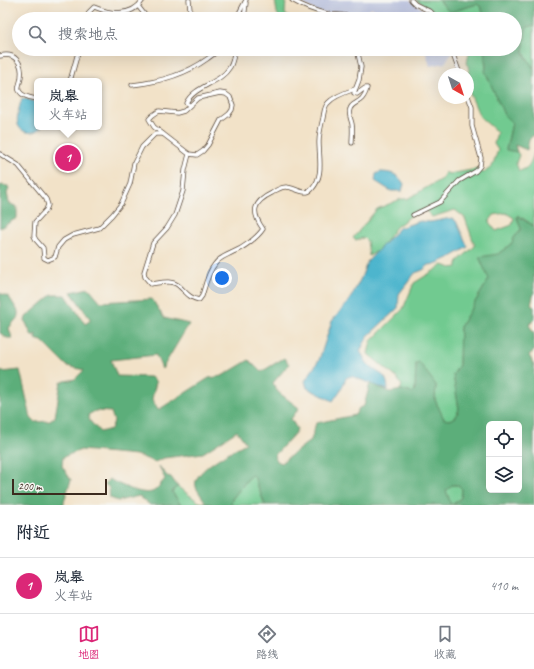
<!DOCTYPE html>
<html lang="zh">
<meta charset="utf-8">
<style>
:root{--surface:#fff;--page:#f2f2f3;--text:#1f2937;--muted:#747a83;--line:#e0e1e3;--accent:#db2777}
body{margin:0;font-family:Caveat,"LXGW WenKai TC",sans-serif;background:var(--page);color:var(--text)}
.controls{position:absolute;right:12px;bottom:12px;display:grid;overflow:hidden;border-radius:6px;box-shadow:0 4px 16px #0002}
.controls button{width:36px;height:36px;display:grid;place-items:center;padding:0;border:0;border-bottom:1px solid var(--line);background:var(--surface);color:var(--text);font:20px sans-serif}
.compass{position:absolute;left:438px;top:68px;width:36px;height:36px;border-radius:50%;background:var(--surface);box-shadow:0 4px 16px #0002;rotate:141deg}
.scale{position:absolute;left:12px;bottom:10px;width:95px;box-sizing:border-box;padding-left:4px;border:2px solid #3b2a1e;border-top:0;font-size:11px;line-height:14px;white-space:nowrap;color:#3b2a1e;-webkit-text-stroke:3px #f6f6f2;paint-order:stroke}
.you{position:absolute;left:222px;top:278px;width:14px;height:14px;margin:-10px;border:3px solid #fff;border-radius:50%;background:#1a73e8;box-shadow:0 0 0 6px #1a73e833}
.badge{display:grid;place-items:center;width:26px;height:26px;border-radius:50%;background:var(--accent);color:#fff;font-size:13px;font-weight:700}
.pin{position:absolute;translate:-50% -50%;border:2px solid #fff;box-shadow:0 1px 4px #0006}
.popup{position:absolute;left:34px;top:78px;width:68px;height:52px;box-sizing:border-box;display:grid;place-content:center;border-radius:6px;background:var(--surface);filter:drop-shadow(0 1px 3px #0005);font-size:13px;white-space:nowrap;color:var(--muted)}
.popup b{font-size:15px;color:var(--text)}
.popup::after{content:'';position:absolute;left:50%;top:100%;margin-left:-8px;border:8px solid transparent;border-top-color:var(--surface)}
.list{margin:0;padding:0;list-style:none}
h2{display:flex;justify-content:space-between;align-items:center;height:52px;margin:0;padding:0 16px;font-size:17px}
h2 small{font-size:13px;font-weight:400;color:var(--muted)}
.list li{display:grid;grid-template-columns:26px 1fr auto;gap:12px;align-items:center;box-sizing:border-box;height:56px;padding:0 16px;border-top:1px solid var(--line)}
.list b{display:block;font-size:15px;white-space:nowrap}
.list p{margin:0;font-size:13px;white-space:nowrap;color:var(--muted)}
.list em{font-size:13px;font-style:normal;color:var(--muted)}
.icon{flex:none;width:22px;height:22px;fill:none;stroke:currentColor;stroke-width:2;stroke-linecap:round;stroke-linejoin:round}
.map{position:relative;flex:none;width:534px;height:505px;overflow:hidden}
.search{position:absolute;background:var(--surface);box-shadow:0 4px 16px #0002;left:12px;right:12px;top:12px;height:44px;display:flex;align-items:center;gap:10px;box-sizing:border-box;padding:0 14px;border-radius:22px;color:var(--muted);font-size:15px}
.sheet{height:108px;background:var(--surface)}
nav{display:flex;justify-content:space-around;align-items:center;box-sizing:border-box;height:56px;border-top:1px solid var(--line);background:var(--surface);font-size:11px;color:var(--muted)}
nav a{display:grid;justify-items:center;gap:2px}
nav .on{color:var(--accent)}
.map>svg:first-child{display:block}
.industrial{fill:#bcc3de}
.green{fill:#71ca90;stroke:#567a57;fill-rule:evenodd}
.forest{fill:#5cae7a;stroke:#4c6c4c;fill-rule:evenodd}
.water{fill:#4eb5cd;stroke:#447076}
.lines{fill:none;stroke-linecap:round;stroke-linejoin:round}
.minor-casing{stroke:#564638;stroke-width:5}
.minor{stroke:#fff;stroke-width:3.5}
</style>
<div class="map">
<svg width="534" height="505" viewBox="0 0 534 505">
<rect width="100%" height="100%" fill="#f6f6f2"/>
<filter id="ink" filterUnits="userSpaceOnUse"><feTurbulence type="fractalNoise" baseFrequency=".025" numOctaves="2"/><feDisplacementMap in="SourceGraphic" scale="8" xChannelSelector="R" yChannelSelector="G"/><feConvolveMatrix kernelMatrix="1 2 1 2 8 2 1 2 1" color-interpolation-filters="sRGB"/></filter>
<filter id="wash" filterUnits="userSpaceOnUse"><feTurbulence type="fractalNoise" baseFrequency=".012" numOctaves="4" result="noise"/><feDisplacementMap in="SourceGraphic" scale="16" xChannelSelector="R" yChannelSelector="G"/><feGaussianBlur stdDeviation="0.9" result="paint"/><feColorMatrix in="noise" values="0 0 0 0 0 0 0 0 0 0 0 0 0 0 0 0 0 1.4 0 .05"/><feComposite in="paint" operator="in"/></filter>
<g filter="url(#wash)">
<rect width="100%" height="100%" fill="#f2e2c8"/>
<g class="industrial">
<path d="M297,0H410L437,19H392L372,8L357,19H355L317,12Z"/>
<path d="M425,49H454L445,63L430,66Z"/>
</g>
<g class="green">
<path d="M275,0H286L285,14L291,19H280L277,13Z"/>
<path d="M415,0H439L448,11L451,12L477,4L481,7L485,19H470L466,16L434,11Z"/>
<path d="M534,25V69L523,52L526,29L528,27Z"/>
<path d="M470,49H484L486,68L504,115L512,123L506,149L517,152L519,155L516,163L519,171C529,169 531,162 534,153V226C529,222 523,219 518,215L517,218L521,229L514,238L512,243L498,254L489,279L460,327L459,365L453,375L459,409L456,417L449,420H444L435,400L436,385L416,364L415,390L412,393L402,390L399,391L402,386L397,378L368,354L371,341L403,309L414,283L443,265L451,268L457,267V263L459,262H457L475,246L465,218L455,210L432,217L426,211L416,212L396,227L379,250L369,256L367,241L364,238L355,240L353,238L377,209L401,199H407L443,178L445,172L449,174L477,169L483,173L492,167L498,150L494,144L497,132L480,117L468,89V79L470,74L467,62ZM506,213L514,218L512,225L496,231L489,222L494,215Z"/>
<path d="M251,475L254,476L265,505H231L232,499Z"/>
<path d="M452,485H459L462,489L461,498L451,505L446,490Z"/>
<path d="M178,487L199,502L212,504L213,505H181L172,492L175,488Z"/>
</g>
<g class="forest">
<path d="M439,0H534V25L528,27L526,29L523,52L534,69V135L529,139L527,150L515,145L517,152L506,150L512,123L504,115L485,71L486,67L484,49H515V19H485L481,7L477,4L451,12L448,11Z"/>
<path d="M0,185L8,186L9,189L7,193L9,203L17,207V218L0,228Z"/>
<path d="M518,215C523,220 528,222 534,226V292L531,305L534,307V320L529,325L534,333V351L529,355L534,365V505H452L461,498L462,489L458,485H452L446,490L451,505H265L254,476L251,475L232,499L231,505H213L212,504L206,503C203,498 198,492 196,487C190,471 235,449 246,443L237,431L203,453L164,458L155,462L136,455L81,450L63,457L62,466L71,480L64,501V505H0V371L2,372L20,370L31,418L35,422L50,421L55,417L61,382L75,379L84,370L67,366L42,341L35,339L36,334L32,336L25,321L26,317L52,295H66L85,324L91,320L71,292L89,288L101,302L152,299L164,318L189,324L162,369L156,355L111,360L117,376L151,377L156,382L152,399L158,410L209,378L222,376L249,360L261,372L284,358L289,364L273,383L278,392L299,408L291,419L297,429L295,433L274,456L276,460L281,463L311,440L316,423L355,415L359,408L364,406L370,383L390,392L402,390L412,393L415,390L416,363L419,362L436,385L435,400L444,419L449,420L456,417L459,409L453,375L459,365L460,327L489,279L479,257L498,254L512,243L514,238L521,229L517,217ZM95,411L111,412L114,421L111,429L100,432L90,421L88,415ZM489,424H519V490H489Z"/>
<path d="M0,293L9,297L18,311V317L9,328L12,338H7L0,333Z"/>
<path d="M159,466L167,476L171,477L178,487L175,488L172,492L181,505H150L139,496L118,501L110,498L109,488L105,484L109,479C118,484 144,497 154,491C158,488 162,482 165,479Z"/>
</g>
<g class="water">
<path d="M22,98L37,102V127H42C38,131 33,133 27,132C11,129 19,109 22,98Z"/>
<path d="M380,172C391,172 398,174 404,184L402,191H391L375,181L376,174Z"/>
<path d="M452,218L456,221L468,247L451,257L435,264L429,265L423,270L415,273L399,294L398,308L368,336L360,351C363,355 365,362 369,365C379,376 387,371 388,390L351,376L346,378L342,388L333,401L307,388L305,381L319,360L332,321L349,301L361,278L367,262L399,228L420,221L430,222Z"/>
</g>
</g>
<g filter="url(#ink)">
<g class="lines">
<g class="minor-casing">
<g id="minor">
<path d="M189,0L191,19"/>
<path d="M292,0C304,7 314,11 328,14C337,16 345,13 353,19"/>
<path d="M411,0L415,4L431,12L437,19"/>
<path d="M138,6L148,19"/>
<path d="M87,19L89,12L94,7C111,14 131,18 143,0"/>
<path d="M236,19L246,0"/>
<path d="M244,19L246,3"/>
<path d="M451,49L460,74"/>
<path d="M0,56C15,52 23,63 21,77C21,83 16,88 20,92C23,97 32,98 37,99"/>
<path d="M70,81L79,49"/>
<path d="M132,85C159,82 185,75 207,59C211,56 216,53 219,49"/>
<path d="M220,93L226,94L230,97L233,105L232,110L229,114L221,120L208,145L203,151L197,155L189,154L154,127L149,119L153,115L159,111L177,113L184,111L198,98Z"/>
<path d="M189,105L186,103C195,85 220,84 230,67C233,62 234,55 235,49"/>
<path d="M352,143C352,137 353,130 352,124C351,119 348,114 350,109C352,101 363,105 367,88H365L357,94L354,93L359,80L361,67L357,49"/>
<path d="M0,154L18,165L46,199L48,205L46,210L35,222L34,236L36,240L43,248L44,258L48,260L55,257L58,247L64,240L73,235L99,228L112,215L121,204L130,184L134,163L142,147L155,134H163"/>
<path d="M189,154L185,170L183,191L175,215L167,228L153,243L144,272L145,277L151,284C160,283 171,279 179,286C186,292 189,298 199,300L202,296C205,286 208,272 215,264C220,257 226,256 233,252C243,248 257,238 263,229C251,212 253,202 272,193C276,190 281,187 286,187C295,187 305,197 312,189C324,176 319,158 319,142C319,134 321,126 323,118C324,113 324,107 328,103C334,96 346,92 355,89"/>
<path d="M413,215L440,202L459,181L476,171L480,166L481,158L472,126V107L468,96"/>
</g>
</g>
<use href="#minor" class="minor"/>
</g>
</g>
</svg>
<div class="controls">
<button><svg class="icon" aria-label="locate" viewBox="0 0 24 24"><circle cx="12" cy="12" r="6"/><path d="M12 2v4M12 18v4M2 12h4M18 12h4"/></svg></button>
<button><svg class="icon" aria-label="layers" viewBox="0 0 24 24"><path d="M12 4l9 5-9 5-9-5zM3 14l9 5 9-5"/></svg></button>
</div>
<svg class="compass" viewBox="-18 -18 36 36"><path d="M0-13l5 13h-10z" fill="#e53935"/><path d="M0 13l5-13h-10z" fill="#747a83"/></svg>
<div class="scale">200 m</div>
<div class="you"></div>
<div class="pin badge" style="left:68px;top:158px">1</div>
<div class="popup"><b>岚皋</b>火车站</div>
<div class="search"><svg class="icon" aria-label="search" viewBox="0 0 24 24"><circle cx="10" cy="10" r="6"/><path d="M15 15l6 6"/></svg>搜索地点</div>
</div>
<section class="sheet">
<h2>附近<small></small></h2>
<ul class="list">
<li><span class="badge">1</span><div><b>岚皋</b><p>火车站</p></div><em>410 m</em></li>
</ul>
</section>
<nav>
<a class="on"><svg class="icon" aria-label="map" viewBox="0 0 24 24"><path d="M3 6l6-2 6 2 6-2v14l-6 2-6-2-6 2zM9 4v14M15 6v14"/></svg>地图</a>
<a><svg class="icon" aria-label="directions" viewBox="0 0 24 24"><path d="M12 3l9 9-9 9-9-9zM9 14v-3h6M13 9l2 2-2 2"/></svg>路线</a>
<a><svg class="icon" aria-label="saved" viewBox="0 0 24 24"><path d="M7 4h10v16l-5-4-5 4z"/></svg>收藏</a>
</nav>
